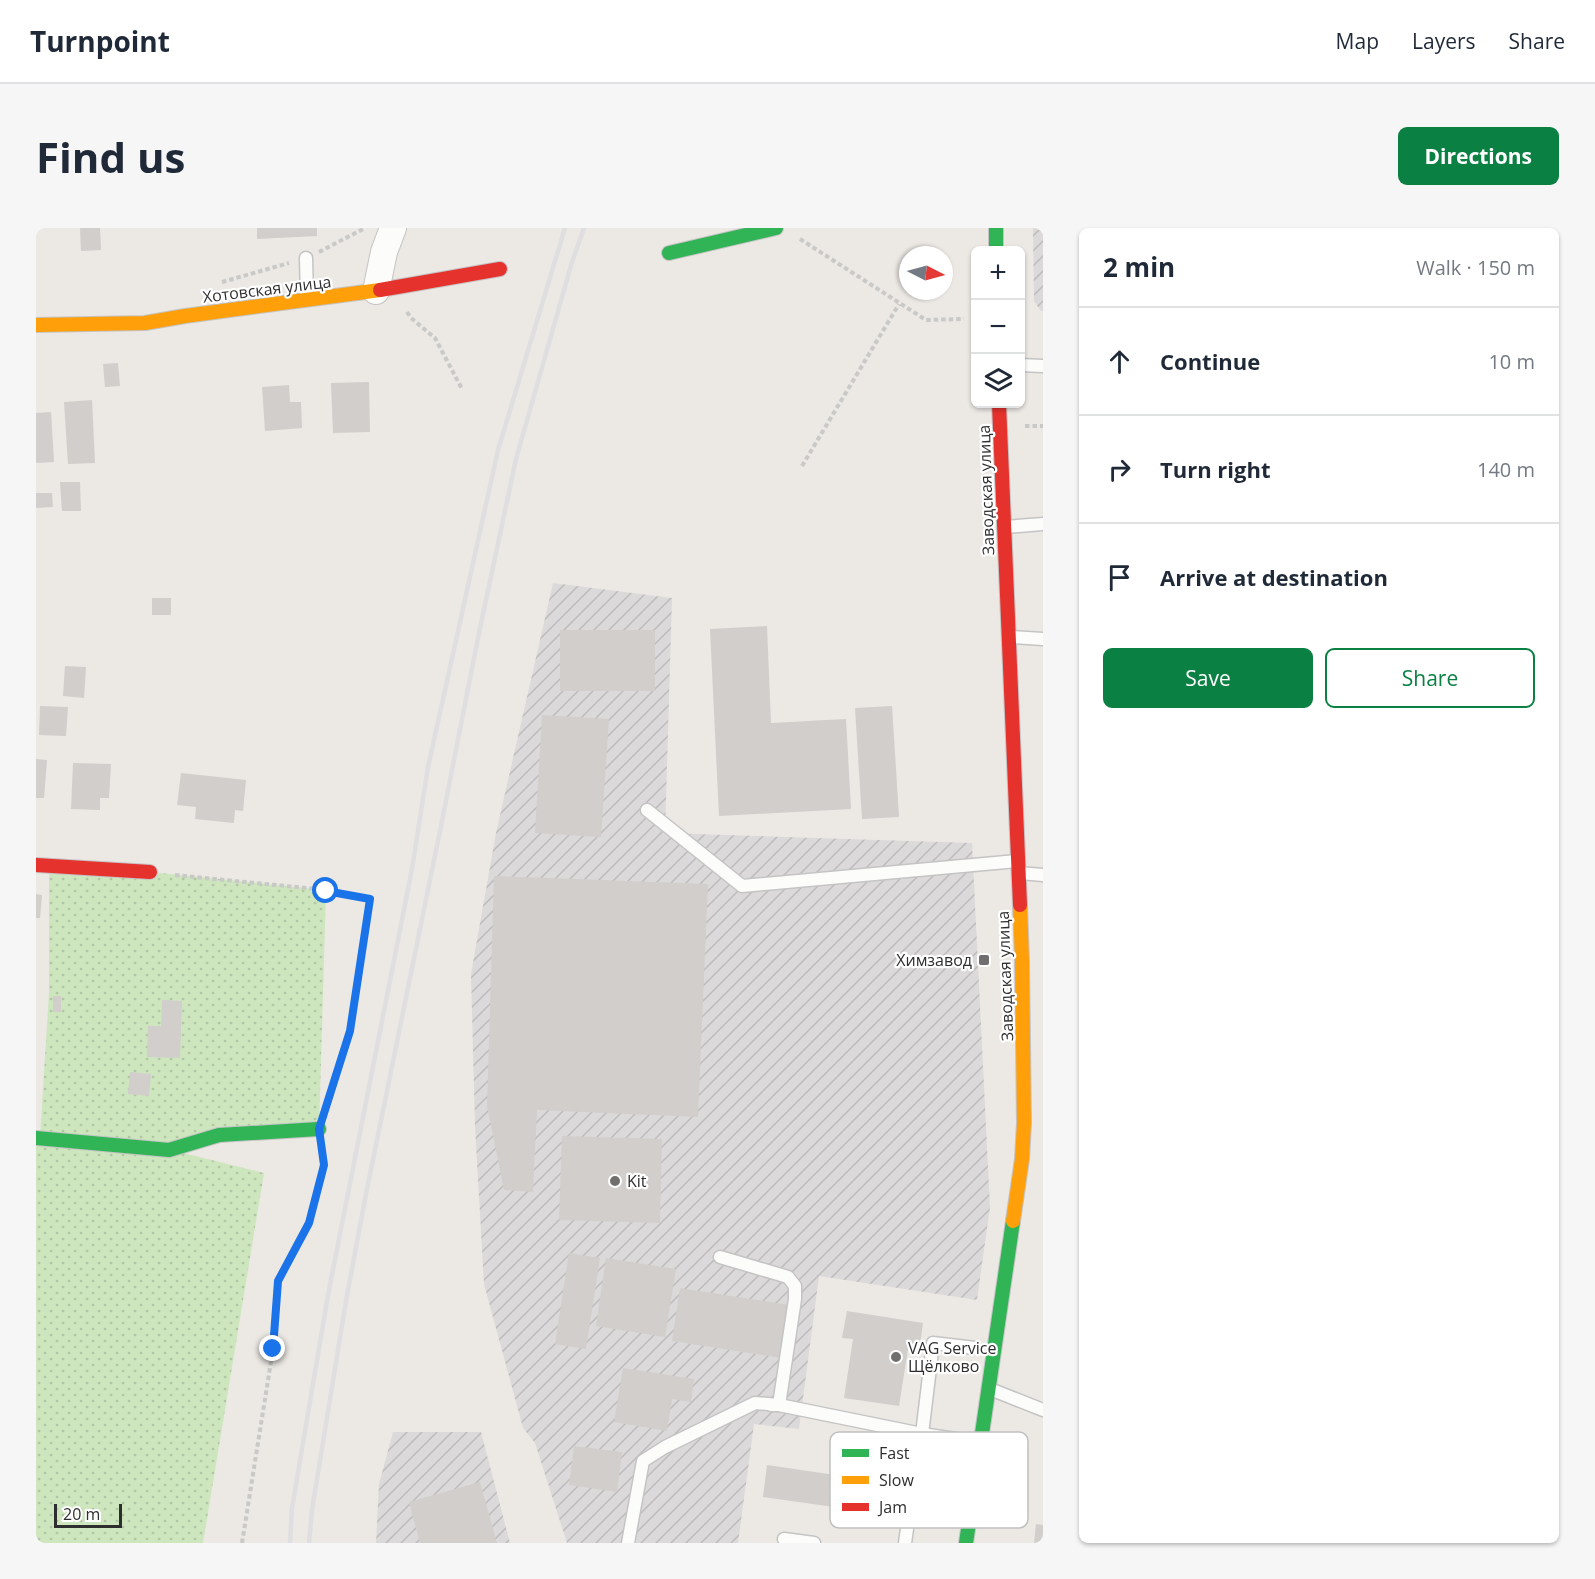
<!DOCTYPE html>
<meta charset="utf-8">
<style>
:root{--surface:#fff;--page:#f6f6f7;--text:#1f2937;--muted:#747a83;--line:#e0e1e3;--accent:#0b8043}
body{margin:0;font-family:"Open Sans",sans-serif;background:var(--page);color:var(--text)}
.controls{position:absolute;right:18px;top:18px;display:grid;overflow:hidden;border-radius:9px;box-shadow:0 2px 4px #0004}
.controls button{width:54px;height:54px;display:grid;place-items:center;padding:0;border:0;border-bottom:2px solid var(--line);background:var(--surface);color:var(--text);font:30px sans-serif}
.compass{position:absolute;left:863px;top:18px;width:54px;height:54px;border-radius:50%;background:var(--surface);box-shadow:0 2px 4px #0004;rotate:96deg}
.scale{position:absolute;left:18px;bottom:15px;width:68px;box-sizing:border-box;padding-left:6px;border:3px solid #2e2e2e;border-top:0;font-size:16px;line-height:21px;white-space:nowrap;color:#2e2e2e;-webkit-text-stroke:4px #fff;paint-order:stroke}
.stop{position:absolute;width:18px;height:18px;margin:-14px;border:4px solid #1a73e8;border-radius:50%;background:#fff}
.stop.end{background:#1a73e8;border-color:#fff;box-shadow:0 2px 6px #0008}
.list{margin:0;padding:0;list-style:none}
h2{display:flex;justify-content:space-between;align-items:center;height:78px;margin:0;padding:0 24px;font-size:26px}
h2 small{font-size:20px;font-weight:400;color:var(--muted)}
.list li{display:grid;grid-template-columns:39px 1fr auto;gap:18px;align-items:center;box-sizing:border-box;height:108px;padding:0 24px;border-top:2px solid var(--line)}
.list b{display:block;font-size:22px;white-space:nowrap}
.list em{font-size:20px;font-style:normal;color:var(--muted)}
.actions{display:flex;gap:12px;padding:18px 24px}
.actions a{flex:1;padding:14px 0;border:2px solid var(--accent);border-radius:9px;text-align:center;font-size:21px;color:var(--accent)}
.actions .main{background:var(--accent);color:#fff}
.icon{flex:none;width:33px;height:33px;fill:none;stroke:currentColor;stroke-width:2;stroke-linecap:round;stroke-linejoin:round}
.map{position:relative;flex:none;width:1007px;height:1315px;overflow:hidden;border-radius:9px}
header{display:flex;align-items:center;gap:36px;box-sizing:border-box;height:84px;padding:0 30px;background:var(--surface);border-bottom:2px solid var(--line)}
header strong{font-size:28px}
nav{display:flex;gap:33px;margin-inline-start:auto;font-size:21px}
.intro{display:flex;align-items:center;justify-content:space-between;box-sizing:border-box;height:144px;padding:0 36px}
h1{margin:0;font-size:42px}
.button{padding:15px 27px;border-radius:9px;background:var(--accent);color:#fff;font-size:21px;font-weight:700}
main{display:flex;gap:36px;padding:0 36px}
aside{flex:1;background:var(--surface);border-radius:9px;box-shadow:0 2px 4px #0004}
.map>svg:first-child{display:block}
.industrial{fill:url(#industrial-furrows)}
.garden{fill:url(#garden-dots)}
.building{fill:#d1cecb}
.lines{fill:none;stroke-linecap:round;stroke-linejoin:round}
.lane-casing{stroke:#c5c4c5;stroke-width:15}
.street-casing{stroke:#c5c4c5;stroke-width:28}
.fast-casing{stroke:#c5c4c5;stroke-width:16}
.slow-casing{stroke:#c5c4c5;stroke-width:16}
.jam-casing{stroke:#c5c4c5;stroke-width:16}
.path{stroke:#c9c9c8;stroke-width:4;stroke-dasharray:4.5 3;stroke-linecap:butt}
.lane{stroke:#fcfcfb;stroke-width:12}
.street{stroke:#fcfcfb;stroke-width:26}
.fast{stroke:#30b455;stroke-width:14}
.slow{stroke:#ff9f0a;stroke-width:14}
.jam{stroke:#e5322d;stroke-width:14}
.rail{stroke:#dfdfe1;stroke-width:4.5}
.route{stroke:#1a73e8;stroke-width:8}
.poi-dot{fill:#706f6e;stroke:#fff;stroke-width:2}
.labels{text-anchor:middle;dominant-baseline:central;stroke-width:4.5;stroke-linejoin:round;paint-order:stroke}
.street-label{font-size:16px;fill:#2e2e2e;stroke:#fff}
.poi-label{font-size:16px;fill:#2e2e2e;stroke:#fff;text-anchor:start}
.key{fill:#fff;stroke:#c0c0c0;stroke-width:1.5}
.key-label{font-size:16px;fill:#2e2e2e}
</style>
<header>
<strong>Turnpoint</strong>
<nav><a>Map</a><a>Layers</a><a>Share</a></nav>
</header>
<div class="intro"><h1>Find us</h1><a class="button">Directions</a></div>
<main>
<div class="map">
<svg width="1007" height="1315" viewBox="0 0 1007 1315">
<defs>
<pattern id="industrial-furrows" width="10" height="10" patternUnits="userSpaceOnUse" patternTransform="scale(1.5)"><rect width="10" height="10" fill="#dcd9db"/><path d="M-1 1l2-2M0 10L10 0M9 11l2-2" fill="none" stroke="#bdbbbc"/></pattern>
<pattern id="garden-dots" width="8" height="8" patternUnits="userSpaceOnUse" patternTransform="scale(1.5)"><rect width="8" height="8" fill="#cee6be"/><path d="M2 2h.1M6 6h.1" fill="none" stroke="#b1c6a4" stroke-width="1.8" stroke-linecap="round"/></pattern>
</defs>
<rect width="100%" height="100%" fill="#ece8e4"/>
<g class="industrial">
<path d="M997,0H1007V83H1005L998,73Z"/>
<path d="M517,355L636,370L629,605L936,615L954,979L941,1072L783,1048L763,1201L718,1196L702,1315H531L499,1215L487,1200L448,1056L439,898L435,746L460,605Z"/>
<path d="M357,1204H445L474,1315H340L343,1256Z"/>
</g>
<path class="garden" d="M13,638L114,644L290,662L283,901L135,922L228,945L167,1315H0V910H4L13,764Z"/>
<g class="building">
<path d="M44,0H64L65,22L45,23Z"/>
<path d="M221,0H281V8L221,11Z"/>
<path d="M82,135L84,158L69,159L67,136Z"/>
<path d="M333,154L334,204L297,205L295,155Z"/>
<path d="M253,157L254,174H265L266,200L229,203L226,159Z"/>
<path d="M56,172L59,235L32,236L28,174Z"/>
<path d="M15,184L18,234L0,235V185Z"/>
<path d="M24,254H44L45,283H26Z"/>
<path d="M0,265H16L17,279L0,280Z"/>
<rect x="116" y="370" width="19" height="17"/>
<path d="M731,398L735,495L810,491L815,581L683,588L674,401Z"/>
<rect x="524" y="402" width="95" height="61"/>
<path d="M29,438L50,439L48,470L27,468Z"/>
<path d="M4,478L32,479L30,508L3,507Z"/>
<path d="M856,478L863,589L826,591L819,480Z"/>
<path d="M506,487L573,491L565,609L499,605Z"/>
<path d="M0,531L11,532L8,570H0Z"/>
<path d="M37,535L75,536L73,570H64V582L35,581Z"/>
<path d="M145,545L210,552L207,583L199,582L198,595L159,591L160,579L141,577Z"/>
<path d="M458,648L672,656L662,889L501,882L497,964L468,962L451,878Z"/>
<path d="M0,666L6,667L4,690H0Z"/>
<rect x="17" y="768" width="8" height="16"/>
<path d="M126,772L146,773L144,830L111,829L112,798H125Z"/>
<path d="M94,844L115,846L113,868L92,866Z"/>
<path d="M526,908L626,911L624,995L523,992Z"/>
<path d="M533,1025L564,1030L550,1121L519,1116Z"/>
<path d="M570,1030L640,1041L629,1109L560,1098Z"/>
<path d="M644,1060L753,1077L745,1130L636,1113Z"/>
<path d="M811,1083L887,1095L884,1117L873,1115L863,1178L808,1170L817,1111L806,1110Z"/>
<path d="M587,1140L658,1151L655,1174L636,1171L631,1203L578,1194Z"/>
<path d="M538,1218L586,1224L581,1264L533,1257Z"/>
<path d="M731,1237L854,1255L850,1286L829,1283L828,1294L803,1290L805,1280L727,1269Z"/>
<path d="M444,1254L461,1315H384L373,1274Z"/>
<path d="M1000,1296L1007,1297V1315H998Z"/>
</g>
<g class="lines">
<g class="lane-casing">
<g id="lane">
<path d="M270,30L271,71"/>
<path d="M984,137L1007,138"/>
<path d="M969,299L1007,296"/>
<path d="M975,409L1007,411"/>
<path d="M611,582L706,658L981,633"/>
<path d="M984,645L1007,647"/>
<path d="M684,1029L752,1049L759,1058V1071L743,1177H735"/>
<path d="M954,1161L1007,1182"/>
<path d="M886,1206L897,1115L939,1120"/>
<path d="M748,1311L778,1315"/>
<path d="M592,1315L607,1233L629,1219L719,1175L743,1177L886,1206L926,1212"/>
<path d="M869,1315L878,1250"/>
</g>
</g>
<g class="street-casing">
<path id="street" d="M340,63L348,24L357,0"/>
</g>
<g class="fast-casing">
<g id="fast">
<path d="M960,0V22"/>
<path d="M633,25L740,0"/>
<path d="M0,910L133,922L183,907L283,901"/>
<path d="M930,1315L977,993"/>
</g>
</g>
<g class="slow-casing">
<g id="slow">
<path d="M0,97L109,95L149,88L344,62"/>
<path d="M977,993L986,931L988,895L986,733L984,677"/>
</g>
</g>
<g class="jam-casing">
<g id="jam">
<path d="M344,62L464,41"/>
<path d="M963,176L984,677"/>
<path d="M0,637L114,644"/>
</g>
</g>
<g class="path">
<path d="M764,11L890,92L928,91"/>
<path d="M283,24L329,0"/>
<path d="M186,54L253,35"/>
<path d="M371,84L375,90L399,110L426,161"/>
<path d="M989,198H1007"/>
<path d="M766,238L863,76"/>
<path d="M139,647L290,662L335,671L314,803L291,875"/>
<path d="M206,1315L237,1121L242,1053L273,995L288,937L287,926"/>
</g>
<use href="#lane" class="lane"/>
<use href="#street" class="street"/>
<use href="#fast" class="fast"/>
<use href="#slow" class="slow"/>
<use href="#jam" class="jam"/>
<g class="rail">
<path d="M254,1315L256,1280L292,1067L376,641L392,539L462,222L529,0"/>
<path d="M273,1315L276,1282L310,1073L330,966L405,598L443,405L480,231L536,34L548,0"/>
</g>
</g>
<g class="lines">
<path class="route" d="M237,1121L242,1053L273,995L288,937L283,901L314,803L334,671L290,663"/>
</g>
<g class="poi-dot">
<rect x="942" y="726" width="12" height="12" rx="3"/>
<circle cx="579" cy="953" r="6"/>
<circle cx="860" cy="1129" r="6"/>
</g>
<g class="labels">
<g class="street-label">
<text transform="translate(231 61) rotate(-7)">Хотовская улица</text>
<text transform="translate(950 262) rotate(-92)">Заводская улица</text>
<text transform="translate(969 748) rotate(-92)">Заводская улица</text>
</g>
<g class="poi-label">
<text x="936" y="732" text-anchor="end">Химзавод</text>
<text x="591" y="953">Kit</text>
<text x="872" y="1120">VAG Service<tspan x="872" dy="18">Щёлково</tspan></text>
</g>
</g>
<rect x="794" y="1204" width="198" height="96" rx="9" class="key"/>
<rect x="806" y="1221" width="27" height="8" fill="#30b455"/>
<rect x="806" y="1248" width="27" height="8" fill="#ff9f0a"/>
<rect x="806" y="1275" width="27" height="8" fill="#e5322d"/>
<g class="key-label">
<text x="843" y="1231">Fast</text>
<text x="843" y="1258">Slow</text>
<text x="843" y="1285">Jam</text>
</g>
</svg>
<div class="controls">
<button>+</button>
<button>−</button>
<button><svg class="icon" aria-label="layers" viewBox="0 0 24 24"><path d="M12 4l9 5-9 5-9-5zM3 14l9 5 9-5"/></svg></button>
</div>
<svg class="compass" viewBox="-18 -18 36 36"><path d="M0-13l5 13h-10z" fill="#e53935"/><path d="M0 13l5-13h-10z" fill="#747a83"/></svg>
<div class="scale">20 m</div>
<div class="stop" style="left:290px;top:663px"></div>
<div class="stop end" style="left:237px;top:1121px"></div>
</div>
<aside>
<h2>2 min<small>Walk · 150 m</small></h2>
<ul class="list">
<li><svg class="icon" aria-label="ahead" viewBox="0 0 24 24"><path d="M12 20V5M6 11l6-6 6 6"/></svg><div><b>Continue</b></div><em>10 m</em></li>
<li><svg class="icon" aria-label="right" viewBox="0 0 24 24"><path d="M7 20v-9h11M14 6l5 5-5 5"/></svg><div><b>Turn right</b></div><em>140 m</em></li>
<li><svg class="icon" aria-label="arrive" viewBox="0 0 24 24"><path d="M6 21V4h12l-3 4 3 4H6"/></svg><div><b>Arrive at destination</b></div></li>
</ul>
<div class="actions"><a class="main">Save</a><a>Share</a></div>
</aside>
</main>
